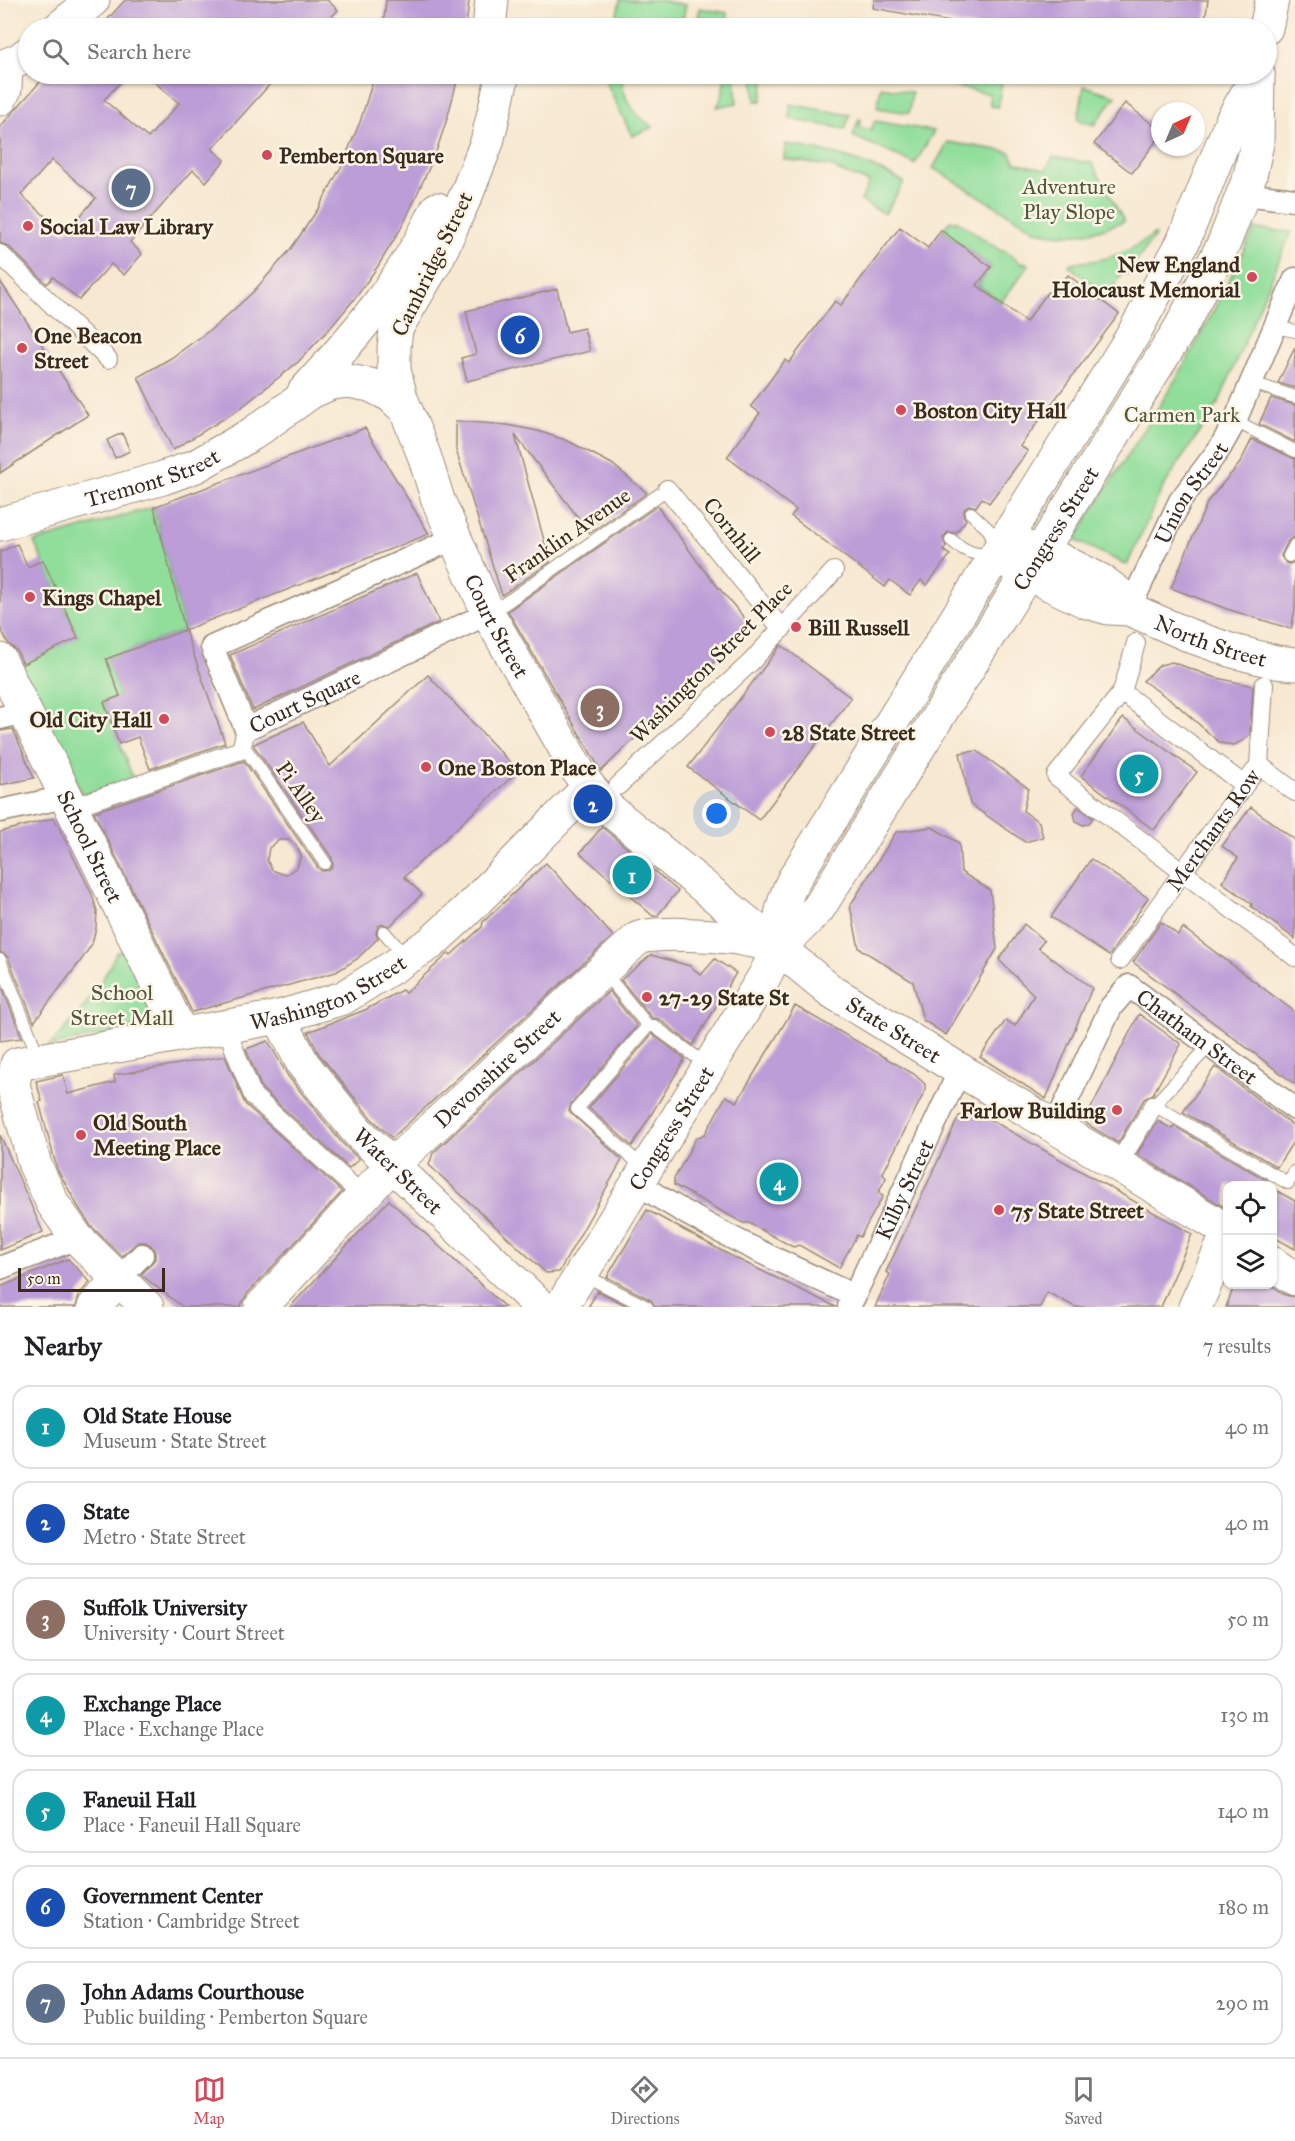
<!DOCTYPE html>
<meta charset="utf-8">
<style>
:root{--surface:#fff;--page:#f2f2f2;--text:#202124;--muted:#757577;--line:#e0e0e0;--accent:#d1495b}
body{margin:0;font-family:"IM FELL Great Primer",serif;background:var(--page);color:var(--text)}
.controls{position:absolute;right:18px;bottom:18px;display:grid;overflow:hidden;border-radius:12px;box-shadow:0 2px 4px #0004}
.controls button{width:54px;height:54px;display:grid;place-items:center;padding:0;border:0;border-bottom:2px solid var(--line);background:var(--surface);color:var(--text);font:30px sans-serif}
.compass{position:absolute;left:1151px;top:102px;width:54px;height:54px;border-radius:50%;background:var(--surface);box-shadow:0 2px 4px #0004;rotate:44deg}
.scale{position:absolute;left:18px;bottom:15px;width:147px;box-sizing:border-box;padding-left:6px;border:3px solid #3b2a1e;border-top:0;font-size:16px;line-height:21px;white-space:nowrap;color:#3b2a1e;-webkit-text-stroke:4px #fcf5e5;paint-order:stroke}
.you{position:absolute;left:717px;top:814px;width:21px;height:21px;margin:-15px;border:4px solid #fff;border-radius:50%;background:#1a73e8;box-shadow:0 0 0 9px #1a73e833}
.badge{display:grid;place-items:center;width:39px;height:39px;border-radius:50%;background:var(--accent);color:#fff;font-size:20px;font-weight:700}
.pin{position:absolute;translate:-50% -50%;border:3px solid #fff;box-shadow:0 2px 6px #0006}
.list{margin:0;padding:0;list-style:none}
h2{display:flex;justify-content:space-between;align-items:center;height:78px;margin:0;padding:0 24px;font-size:26px}
h2 small{font-size:20px;font-weight:400;color:var(--muted)}
.list li{display:grid;grid-template-columns:39px 1fr auto;gap:18px;align-items:center;box-sizing:border-box;height:84px;margin:0 12px 12px;padding:0 12px;border:2px solid var(--line);border-radius:18px}
.list b{display:block;font-size:22px;white-space:nowrap}
.list p{margin:0;font-size:20px;white-space:nowrap;color:var(--muted)}
.list em{font-size:20px;font-style:normal;color:var(--muted)}
.icon{flex:none;width:33px;height:33px;fill:none;stroke:currentColor;stroke-width:2;stroke-linecap:round;stroke-linejoin:round}
.map{position:relative;flex:none;width:1295px;height:1307px;overflow:hidden}
.search{position:absolute;background:var(--surface);box-shadow:0 2px 4px #0004;left:18px;right:18px;top:18px;height:66px;display:flex;align-items:center;gap:15px;box-sizing:border-box;padding:0 21px;border-radius:33px;color:var(--muted);font-size:22px}
.sheet{height:750px;background:var(--surface)}
nav{display:flex;justify-content:space-around;align-items:center;box-sizing:border-box;height:84px;border-top:2px solid var(--line);background:var(--surface);font-size:16px;color:var(--muted)}
nav a{display:grid;justify-items:center;gap:3px}
nav .on{color:var(--accent)}
.map>svg:first-child{display:block}
.green{fill:#91de9b;stroke:#66845c;stroke-width:1.5}
.building{fill:#bc9dd7;fill-rule:evenodd}
.lines{fill:none;stroke-linecap:round;stroke-linejoin:round}
.service-casing{stroke:#998978;stroke-width:14}
.pedestrian-casing{stroke:#998978;stroke-width:20}
.minor-casing{stroke:#998978;stroke-width:25}
.secondary-casing{stroke:#998978;stroke-width:35}
.primary-casing{stroke:#998978;stroke-width:35}
.service{stroke:#fff;stroke-width:12}
.pedestrian{stroke:#fff;stroke-width:18}
.minor{stroke:#fff;stroke-width:22}
.secondary{stroke:#fff;stroke-width:33}
.primary{stroke:#fff;stroke-width:33}
.poi-dot{fill:#d1495b;stroke:#fcf5e5;stroke-width:2}
.labels{text-anchor:middle;dominant-baseline:central;stroke-width:5;stroke-linejoin:round;paint-order:stroke}
.poi-label{font-size:22px;font-weight:bold;fill:#3b2a1e;stroke:#fcf5e5;text-anchor:start}
.park-label{font-size:22px;fill:#50573d;stroke:#fcf5e5}
.street-label{font-size:22px;fill:#3b2a1e;stroke:#fcf5e5}
</style>
<div class="map">
<svg width="1295" height="1307" viewBox="0 0 1295 1307">
<rect width="100%" height="100%" fill="#fcf5e5"/>
<filter id="ink" filterUnits="userSpaceOnUse"><feTurbulence type="fractalNoise" baseFrequency=".0167" numOctaves="2"/><feDisplacementMap in="SourceGraphic" scale="12" xChannelSelector="R" yChannelSelector="G"/><feConvolveMatrix kernelMatrix="1 2 1 2 8 2 1 2 1" color-interpolation-filters="sRGB"/></filter>
<filter id="wash" filterUnits="userSpaceOnUse"><feTurbulence type="fractalNoise" baseFrequency=".008" numOctaves="4" result="noise"/><feDisplacementMap in="SourceGraphic" scale="24" xChannelSelector="R" yChannelSelector="G"/><feGaussianBlur stdDeviation="1.35" result="paint"/><feColorMatrix in="noise" values="0 0 0 0 0 0 0 0 0 0 0 0 0 0 0 0 0 1.4 0 .05"/><feComposite in="paint" operator="in"/></filter>
<g filter="url(#wash)">
<rect width="100%" height="100%" fill="#f7e8d1"/>
<g class="green">
<path d="M620,0H658L686,5L681,27L614,28Z"/>
<path d="M700,8L727,13L729,28H696Z"/>
<path d="M608,74H622C622,99 632,113 653,127L632,136L606,82Z"/>
<path d="M735,74L737,103L717,107L722,97L725,76Z"/>
<path d="M753,74H766L761,101H755Z"/>
<path d="M949,74L1003,75L998,107L990,106V94L946,85Z"/>
<path d="M1084,86L1116,96L1094,125L1078,120Z"/>
<path d="M881,87L912,92L909,113L877,108Z"/>
<path d="M790,104L850,115L845,129L790,119Z"/>
<path d="M859,119L861,120L859,127L871,130L875,121L934,131L915,164L853,136Z"/>
<path d="M948,142L1010,152L1015,162L1046,170L1053,157L1092,163L1124,221C1095,233 1068,239 1037,231L933,168Z"/>
<path d="M785,144C828,151 866,161 904,182L885,214L861,201L869,182L839,171L834,167L784,159Z"/>
<path d="M951,220L954,222L956,220L1001,251L1004,250L1022,264L1024,262L1029,265L1001,302L978,285L991,267L942,230Z"/>
<path d="M1254,229L1291,232L1219,402L1162,489L1127,565L1075,540C1110,479 1152,422 1187,360C1211,317 1233,273 1254,229Z"/>
<path d="M1154,234L1155,236L1127,274L1123,272L1114,285L1116,288L1109,296L1069,266L1071,263C1105,261 1126,255 1154,234Z"/>
<path d="M154,507L185,630L107,659L120,696L104,702L134,781L84,799L18,666L78,637L34,542Z"/>
<path d="M120,951H126L164,1021L48,1047C78,1016 98,993 116,953Z"/>
</g>
<g id="blocks">
<g class="building">
<path d="M125,0H327L338,10L321,28H100Z"/>
<path d="M386,0H469L466,28H383Z"/>
<path d="M874,0H1208L1204,28H983L873,8Z"/>
<path d="M47,74H128L104,100L148,138L179,103L145,74H279L212,149L225,160L206,182L193,170L130,242L142,254L124,275L111,264L79,300L53,277L47,284L8,246L0,243V127ZM52,160L96,198L65,233L21,195Z"/>
<path d="M375,74H459L447,119L435,155L403,225L378,266L356,297L331,327L298,362L238,410L173,450L138,377L171,358L217,325L253,292L290,250L318,209L341,167L360,122Z"/>
<path d="M1125,103L1160,130V136L1132,173L1094,144Z"/>
<path d="M900,227L928,248L941,230L991,267L977,285L1026,322L1048,292L1053,296L1068,275L1119,314L1020,446L1028,451L989,503L982,498L976,507L969,505L965,508L963,515L966,520L956,533L948,532L943,538L946,546L943,550L950,555L927,585L921,580L910,595L890,580L885,587L826,542L791,516L796,510L727,457L760,413L751,406L785,360L789,363L835,301L841,305Z"/>
<path d="M0,281L88,415L0,473Z"/>
<path d="M557,289L567,332L584,328L590,351L467,381L461,358L476,354L466,311Z"/>
<path d="M1295,347V388L1278,383Z"/>
<path d="M1271,398L1295,405V442L1259,424Z"/>
<path d="M456,421L507,425L538,431L568,441L612,464L647,493L590,533L515,435L550,562L502,595L456,450Z"/>
<path d="M365,428L429,534L185,630L154,507Z"/>
<path d="M122,433L130,451L115,458L107,440Z"/>
<path d="M1252,439L1295,459V537L1288,541L1281,556L1286,563L1290,564L1295,561V610L1291,629L1227,609L1171,588L1208,501L1240,463Z"/>
<path d="M657,506L703,569L751,626L601,771L508,611Z"/>
<path d="M17,544L28,567L43,560L78,638L23,664L17,651L8,643L0,627V552Z"/>
<path d="M417,573L439,622L253,710L230,655Z"/>
<path d="M185,630L225,743L150,769L138,737L119,744L104,702L120,696L106,659Z"/>
<path d="M781,645L851,698L759,820L688,767Z"/>
<path d="M1172,662L1213,677L1253,686L1250,734L1244,740L1234,745L1220,743L1175,703L1143,681L1160,665Z"/>
<path d="M428,675L518,771L404,877L422,894L390,926L383,924L378,926L376,933L378,938L357,959L336,972L192,1012L94,812L244,761L318,868L322,871L329,870L333,866L332,858L254,746V744L303,722L330,766ZM279,840H289L296,845L301,855L297,867L287,874H282L272,870L267,860L269,848Z"/>
<path d="M1123,718L1197,772L1154,830L1081,776Z"/>
<path d="M13,729L34,778L0,785V731Z"/>
<path d="M977,751L1028,788L1023,811L1039,822L1043,837L1025,842L970,804L960,753Z"/>
<path d="M1078,807L1093,818L1089,823L1083,825L1076,821L1074,813Z"/>
<path d="M1251,807L1295,840V939L1251,906L1252,904L1222,882L1238,858L1222,846Z"/>
<path d="M54,818L92,894L97,911L96,928L92,944L82,959L34,1022L8,957L0,952V832Z"/>
<path d="M602,827L678,891L657,916H653L580,853Z"/>
<path d="M932,827L959,843L961,872L990,890L997,949L946,1035L923,1020L913,982L859,948L850,906L896,832Z"/>
<path d="M1091,859L1148,898L1109,956L1051,917Z"/>
<path d="M546,863L613,936L392,1138L371,1118L319,1054L308,1032L365,1010L402,990L405,993L449,953L451,955L482,927L483,922Z"/>
<path d="M1161,922L1178,935L1183,928L1295,1012V1084L1133,962Z"/>
<path d="M1024,924L1044,941L1038,948L1092,988L1046,1099L980,1057L1006,1020L1015,1026L1034,995L999,960Z"/>
<path d="M651,955L690,966L701,975L715,959L736,973L693,1045L659,1019L652,1018L621,980Z"/>
<path d="M0,982L22,1038L0,1041Z"/>
<path d="M609,991L637,1026L571,1104L569,1111L622,1160L559,1272L546,1273L429,1165L433,1153Z"/>
<path d="M795,1006L914,1074L925,1084V1091L883,1173L886,1178L878,1193L883,1196L860,1237L857,1235L839,1268L799,1245L793,1247L749,1223H743L674,1185V1179L696,1138L705,1134L726,1096L737,1102Z"/>
<path d="M1139,1014L1181,1044L1153,1094L1144,1099L1118,1143L1087,1124L1085,1120Z"/>
<path d="M652,1034L685,1059L632,1146L589,1108Z"/>
<path d="M268,1041L288,1076L342,1143L359,1159L349,1168L262,1089L246,1049Z"/>
<path d="M225,1056L245,1104L342,1192L247,1294L240,1307H183L141,1275L155,1259V1251L151,1245L145,1242H138L122,1256L91,1226L79,1208L57,1169L39,1102L42,1101L36,1081L63,1075L68,1094L115,1082L114,1075Z"/>
<path d="M1215,1067L1295,1127V1139L1277,1167L1183,1112Z"/>
<path d="M975,1111L1192,1234L1161,1307H1075L1047,1292L1040,1307H875L890,1274L886,1272L959,1116Z"/>
<path d="M1158,1121L1172,1129L1174,1126L1268,1181L1265,1185H1227V1209L1137,1154Z"/>
<path d="M0,1135L43,1232L0,1250Z"/>
<path d="M1272,1188L1295,1201V1249L1272,1236Z"/>
<path d="M389,1200L505,1307H290Z"/>
<path d="M647,1210L733,1257L836,1307H655L651,1300L607,1277Z"/>
<path d="M68,1259L90,1282L79,1295L76,1307H0V1287Z"/>
<path d="M1235,1284H1270L1285,1295L1295,1297V1307H1226Z"/>
<path d="M598,1291L629,1307H588Z"/>
</g>
</g>
</g>
<g filter="url(#ink)">
<use href="#blocks" fill-opacity="0" stroke="#998978" stroke-width="1.5"/>
<g class="lines">
<g class="service-casing">
<g id="service">
<path d="M1275,327L1295,331"/>
<path d="M1252,383L1295,397"/>
<path d="M1235,421L1295,451"/>
<path d="M951,540C967,553 979,558 999,551L989,530L971,513"/>
<path d="M1289,556L1295,545"/>
<path d="M490,614L667,489"/>
<path d="M243,745L325,863"/>
<path d="M384,932L407,958"/>
<path d="M0,960L39,1058"/>
<path d="M603,971L648,1026H654L707,1065"/>
<path d="M1210,1045L1154,1105L1288,1183L1295,1171"/>
<path d="M646,1167L635,1160L577,1109L648,1026"/>
<path d="M582,1274L647,1307"/>
</g>
</g>
<g class="pedestrian-casing">
<g id="pedestrian">
<path d="M0,254L108,359"/>
<path d="M667,489L782,629"/>
<path d="M1136,643L1122,692L1056,776L1295,957"/>
<path d="M1122,692L1244,785"/>
<path d="M1259,765L1295,792"/>
<path d="M618,786L751,662L834,571"/>
<path d="M82,804L241,750L246,729"/>
<path id="s1" d="M1120,960L1259,765L1264,685"/>
<path d="M228,1026L233,1046L253,1096L363,1196"/>
<path d="M1118,1164L1154,1105"/>
</g>
</g>
<g class="minor-casing">
<g id="minor">
<path d="M1243,194L1295,200"/>
<path id="s2" d="M455,538L212,647L246,729L472,621L489,615"/>
<path id="s3" d="M1129,609L1180,501L1220,448L1235,421L1295,279"/>
<path d="M0,718L25,712"/>
<path d="M0,811L66,797"/>
<path id="s4" d="M1055,1126L1111,1007L1129,986L1295,1109"/>
<path d="M637,1183C705,1228 781,1262 855,1296"/>
<path d="M0,1268L77,1238"/>
<path d="M117,1280L142,1255"/>
<path id="s5" d="M849,1307L960,1070"/>
</g>
</g>
<g class="secondary-casing">
<g id="secondary">
<path d="M59,28L93,0"/>
<path d="M0,99L5,89L6,65L19,60L28,53"/>
<path id="s6" d="M1129,609L1118,593L1102,581L1042,551L1023,547L999,551L1007,561L1018,569L1087,602L1108,608L1129,609L1193,637L1233,651L1276,662L1295,664"/>
<path id="s7" d="M0,660L181,1033"/>
<path id="s8" d="M279,1017L303,1064L357,1131L541,1307"/>
<path d="M94,1307L117,1280"/>
<path id="s9" d="M147,1307L77,1238L53,1204L35,1165L13,1085L17,1064L279,1017L343,998L431,943L466,911L589,787"/>
<path id="s10" d="M261,1307L392,1165L637,939C652,930 728,936 747,940C758,941 768,945 778,949"/>
<path d="M1195,1307L1228,1233"/>
</g>
</g>
<g class="primary-casing">
<g id="primary">
<path d="M489,28L492,0"/>
<path d="M1266,28L1272,0"/>
<path id="s11" d="M503,74L487,142L467,193L437,259L396,329L394,348V370L401,398L424,455L438,500L489,615L578,771L589,787L609,809L831,991L960,1070L1228,1231"/>
<path d="M304,392C355,336 405,278 437,209"/>
<path id="s12" d="M0,524L163,478L196,466L252,434L311,392L331,383L348,381L370,385L390,395L404,408"/>
<path d="M778,949C779,921 781,904 794,879L1133,335L1183,242L1232,120L1258,75"/>
<path d="M1272,1263L1295,1279"/>
<path id="s13" d="M561,1307L764,977L778,949L818,909L1181,327L1224,243L1250,176L1257,143L1258,74"/>
</g>
</g>
<use href="#service" class="service"/>
<use href="#pedestrian" class="pedestrian"/>
<use href="#minor" class="minor"/>
<use href="#secondary" class="secondary"/>
<use href="#primary" class="primary"/>
</g>
</g>
<g class="poi-dot">
<circle cx="267" cy="155" r="6"/>
<circle cx="28" cy="226" r="6"/>
<circle cx="1252" cy="277" r="6"/>
<circle cx="22" cy="348" r="6"/>
<circle cx="901" cy="410" r="6"/>
<circle cx="30" cy="597" r="6"/>
<circle cx="796" cy="627" r="6"/>
<circle cx="164" cy="719" r="6"/>
<circle cx="770" cy="732" r="6"/>
<circle cx="426" cy="767" r="6"/>
<circle cx="647" cy="997" r="6"/>
<circle cx="1117" cy="1110" r="6"/>
<circle cx="81" cy="1135" r="6"/>
<circle cx="999" cy="1210" r="6"/>
</g>
<g class="labels">
<g class="poi-label">
<text x="279" y="155">Pemberton Square</text>
<text x="40" y="226">Social Law Library</text>
<text x="1240" y="264" text-anchor="end">New England<tspan x="1240" dy="25">Holocaust Memorial</tspan></text>
<text x="34" y="335">One Beacon<tspan x="34" dy="25">Street</tspan></text>
<text x="913" y="410">Boston City Hall</text>
<text x="42" y="597">Kings Chapel</text>
<text x="808" y="627">Bill Russell</text>
<text x="152" y="719" text-anchor="end">Old City Hall</text>
<text x="782" y="732">28 State Street</text>
<text x="438" y="767">One Boston Place</text>
<text x="659" y="997">27-29 State St</text>
<text x="1105" y="1110" text-anchor="end">Farlow Building</text>
<text x="93" y="1122">Old South<tspan x="93" dy="25">Meeting Place</tspan></text>
<text x="1011" y="1210">75 State Street</text>
</g>
<g class="park-label">
<text x="1069" y="186">Adventure<tspan x="1069" dy="25">Play Slope</tspan></text>
<text x="1182" y="414">Carmen Park</text>
<text x="122" y="992">School<tspan x="122" dy="25">Street Mall</tspan></text>
</g>
<g class="street-label">
<text transform="translate(432 264) rotate(-64)">Cambridge Street</text>
<text stroke="none"><textPath href="#s12" startOffset="159">Tremont Street</textPath></text>
<text stroke="none"><textPath href="#s3" startOffset="132">Union Street</textPath></text>
<text stroke="none"><textPath href="#s13" startOffset="924">Congress Street</textPath></text>
<text transform="translate(732 530) rotate(51)">Cornhill</text>
<text transform="translate(567 535) rotate(-35)">Franklin Avenue</text>
<text stroke="none"><textPath href="#s11" startOffset="596">Court Street</textPath></text>
<text stroke="none"><textPath href="#s6" startOffset="384">North Street</textPath></text>
<text transform="translate(711 662) rotate(-45)">Washington Street Place</text>
<text stroke="none"><textPath href="#s2" startOffset="420">Court Square</textPath></text>
<text transform="translate(301 792) rotate(55)">Pi Alley</text>
<text stroke="none"><textPath href="#s1" startOffset="160">Merchants Row</textPath></text>
<text stroke="none"><textPath href="#s7" startOffset="207">School Street</textPath></text>
<text stroke="none"><textPath href="#s9" startOffset="608">Washington Street</textPath></text>
<text stroke="none"><textPath href="#s11" startOffset="1172">State Street</textPath></text>
<text stroke="none"><textPath href="#s4" startOffset="244">Chatham Street</textPath></text>
<text stroke="none"><textPath href="#s10" startOffset="336">Devonshire Street</textPath></text>
<text stroke="none"><textPath href="#s13" startOffset="210">Congress Street</textPath></text>
<text stroke="none"><textPath href="#s8" startOffset="196">Water Street</textPath></text>
<text stroke="none"><textPath href="#s5" startOffset="130">Kilby Street</textPath></text>
</g>
</g>
</svg>
<div class="controls">
<button><svg class="icon" aria-label="locate" viewBox="0 0 24 24"><circle cx="12" cy="12" r="6"/><path d="M12 2v4M12 18v4M2 12h4M18 12h4"/></svg></button>
<button><svg class="icon" aria-label="layers" viewBox="0 0 24 24"><path d="M12 4l9 5-9 5-9-5zM3 14l9 5 9-5"/></svg></button>
</div>
<svg class="compass" viewBox="-18 -18 36 36"><path d="M0-13l5 13h-10z" fill="#e53935"/><path d="M0 13l5-13h-10z" fill="#757577"/></svg>
<div class="scale">50 m</div>
<div class="you"></div>
<div class="pin badge" style="left:632px;top:875px;background:#0f9aa8">1</div>
<div class="pin badge" style="left:593px;top:804px;background:#1a4fb4">2</div>
<div class="pin badge" style="left:600px;top:708px;background:#8d6e63">3</div>
<div class="pin badge" style="left:779px;top:1182px;background:#0f9aa8">4</div>
<div class="pin badge" style="left:1139px;top:774px;background:#0f9aa8">5</div>
<div class="pin badge" style="left:520px;top:335px;background:#1a4fb4">6</div>
<div class="pin badge" style="left:131px;top:188px;background:#5c6f8a">7</div>
<div class="search"><svg class="icon" aria-label="search" viewBox="0 0 24 24"><circle cx="10" cy="10" r="6"/><path d="M15 15l6 6"/></svg>Search here</div>
</div>
<section class="sheet">
<h2>Nearby<small>7 results</small></h2>
<ul class="list">
<li><span class="badge" style="background:#0f9aa8">1</span><div><b>Old State House</b><p>Museum · State Street</p></div><em>40 m</em></li>
<li><span class="badge" style="background:#1a4fb4">2</span><div><b>State</b><p>Metro · State Street</p></div><em>40 m</em></li>
<li><span class="badge" style="background:#8d6e63">3</span><div><b>Suffolk University</b><p>University · Court Street</p></div><em>50 m</em></li>
<li><span class="badge" style="background:#0f9aa8">4</span><div><b>Exchange Place</b><p>Place · Exchange Place</p></div><em>130 m</em></li>
<li><span class="badge" style="background:#0f9aa8">5</span><div><b>Faneuil Hall</b><p>Place · Faneuil Hall Square</p></div><em>140 m</em></li>
<li><span class="badge" style="background:#1a4fb4">6</span><div><b>Government Center</b><p>Station · Cambridge Street</p></div><em>180 m</em></li>
<li><span class="badge" style="background:#5c6f8a">7</span><div><b>John Adams Courthouse</b><p>Public building · Pemberton Square</p></div><em>290 m</em></li>
</ul>
</section>
<nav>
<a class="on"><svg class="icon" aria-label="map" viewBox="0 0 24 24"><path d="M3 6l6-2 6 2 6-2v14l-6 2-6-2-6 2zM9 4v14M15 6v14"/></svg>Map</a>
<a><svg class="icon" aria-label="directions" viewBox="0 0 24 24"><path d="M12 3l9 9-9 9-9-9zM9 14v-3h6M13 9l2 2-2 2"/></svg>Directions</a>
<a><svg class="icon" aria-label="saved" viewBox="0 0 24 24"><path d="M7 4h10v16l-5-4-5 4z"/></svg>Saved</a>
</nav>
